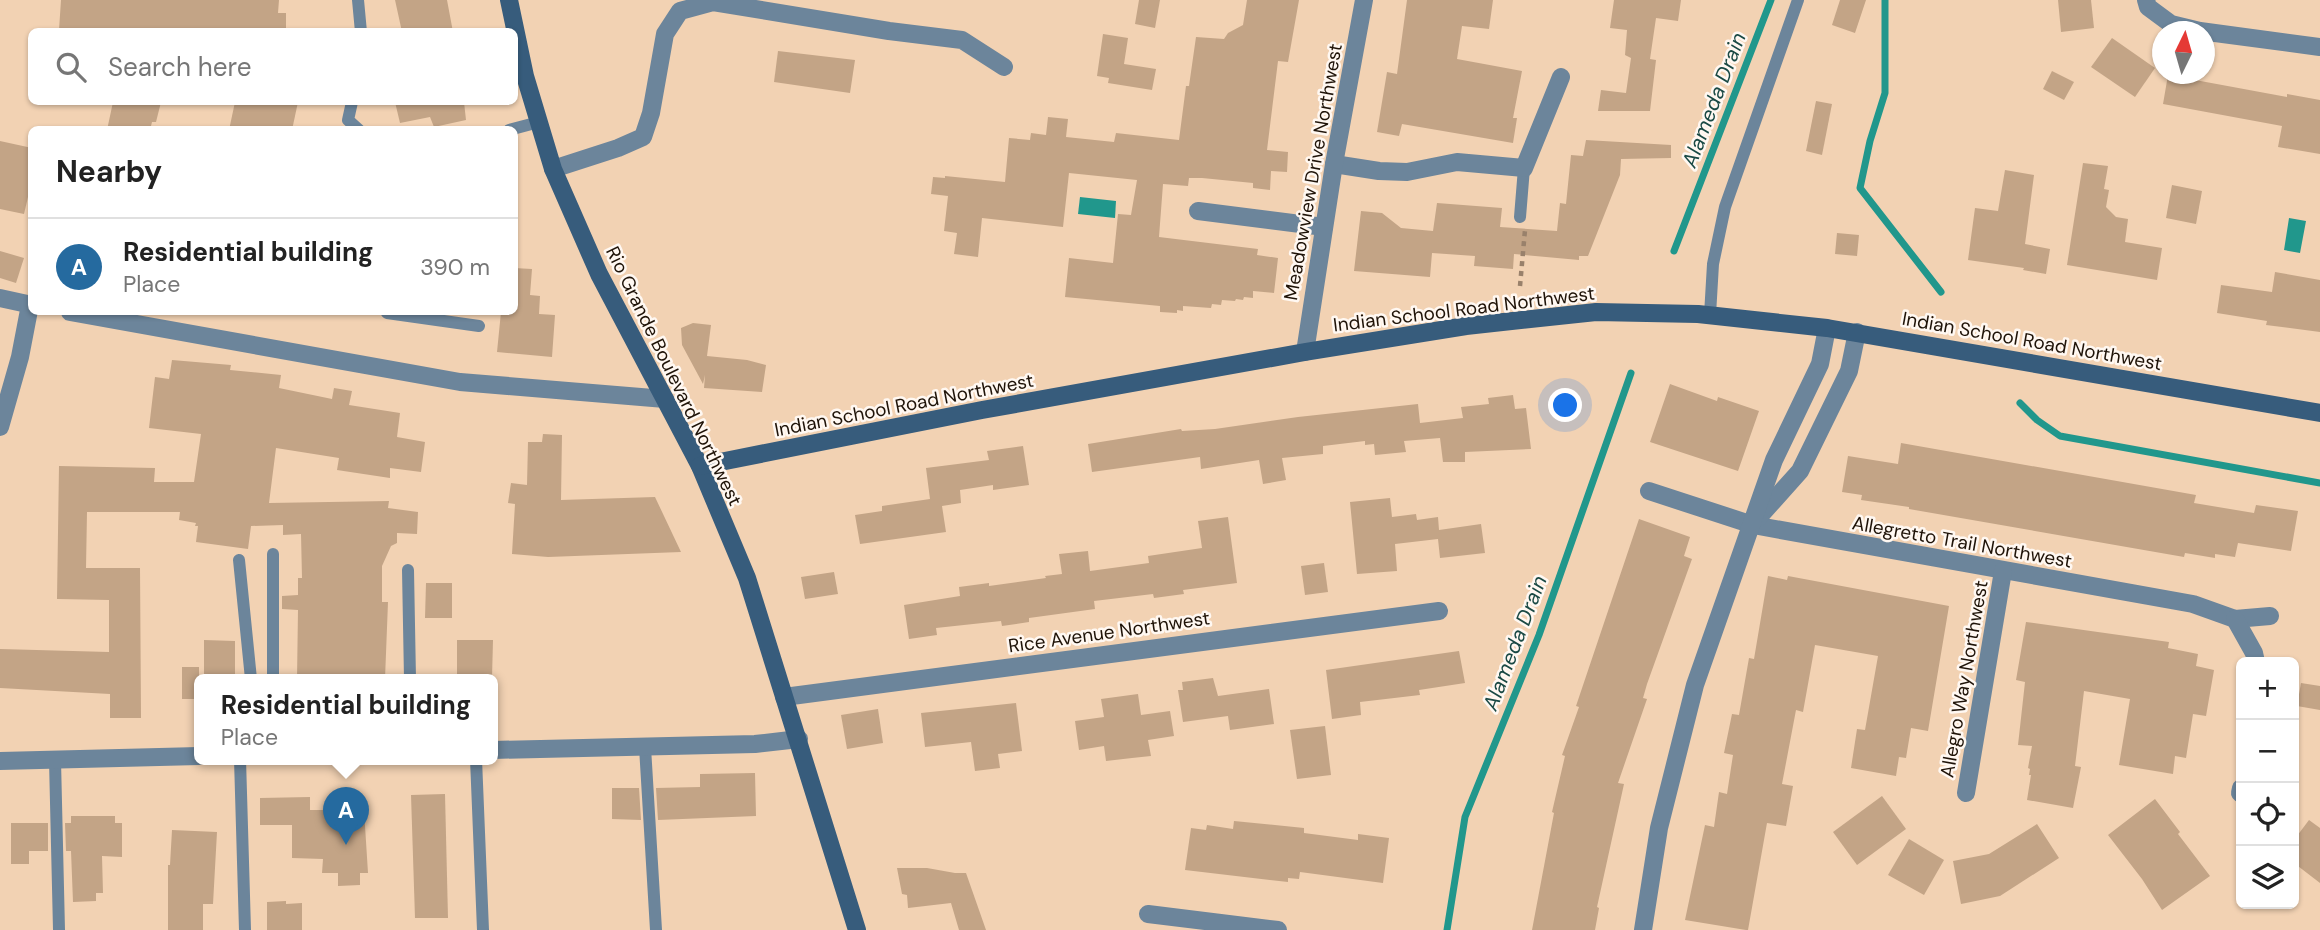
<!DOCTYPE html>
<meta charset="utf-8">
<style>
:root{--surface:#fff;--page:#f2f2f2;--text:#222;--muted:#767676;--line:#e0e0e0;--accent:#256a9f}
body{margin:0;font-family:"DM Sans",sans-serif;background:var(--page);color:var(--text)}
.controls{position:absolute;right:21px;bottom:21px;display:grid;overflow:hidden;border-radius:10px;box-shadow:0 2px 5px #0004}
.controls button{width:63px;height:63px;display:grid;place-items:center;padding:0;border:0;border-bottom:2px solid var(--line);background:var(--surface);color:var(--text);font:35px sans-serif}
.compass{position:absolute;left:2152px;top:21px;width:63px;height:63px;border-radius:50%;background:var(--surface);box-shadow:0 2px 5px #0004;rotate:5deg}
.you{position:absolute;left:1566px;top:406px;width:24px;height:24px;margin:-18px;border:5px solid #fff;border-radius:50%;background:#1a73e8;box-shadow:0 0 0 10px #1a73e833}
.badge{display:grid;place-items:center;width:46px;height:46px;border-radius:50%;background:var(--accent);color:#fff;font-size:23px;font-weight:700}
.pin{position:absolute;translate:-50% -58px;filter:drop-shadow(0 2px 4px #0008)}
.pin::after{content:'';position:absolute;top:37px;width:24px;height:21px;background:inherit;clip-path:polygon(0 0,100% 0,50% 100%)}
.popup{position:absolute;left:194px;top:674px;width:304px;height:91px;box-sizing:border-box;display:grid;place-content:center;border-radius:10px;background:var(--surface);filter:drop-shadow(0 2px 5px #0005);font-size:23px;white-space:nowrap;color:var(--muted)}
.popup b{font-size:26px;color:var(--text)}
.popup::after{content:'';position:absolute;left:50%;top:100%;margin-left:-14px;border:14px solid transparent;border-top-color:var(--surface)}
.list{margin:0;padding:0;list-style:none}
h2{display:flex;justify-content:space-between;align-items:center;height:91px;margin:0;padding:0 28px;font-size:30px}
h2 small{font-size:23px;font-weight:400;color:var(--muted)}
.list li{display:grid;grid-template-columns:46px 1fr auto;gap:21px;align-items:center;box-sizing:border-box;height:98px;padding:0 28px;border-top:2px solid var(--line)}
.list b{display:block;font-size:26px;white-space:nowrap}
.list p{margin:0;font-size:23px;white-space:nowrap;color:var(--muted)}
.list em{font-size:23px;font-style:normal;color:var(--muted)}
.icon{flex:none;width:38px;height:38px;fill:none;stroke:currentColor;stroke-width:2;stroke-linecap:round;stroke-linejoin:round}
.map{position:relative;flex:none;width:2320px;height:930px;overflow:hidden}
.search{position:absolute;background:var(--surface);box-shadow:0 2px 5px #0004;left:28px;top:28px;width:490px;height:77px;display:flex;align-items:center;gap:18px;box-sizing:border-box;padding:0 24px;border-radius:10px;color:var(--muted);font-size:26px}
.panel{position:absolute;background:var(--surface);box-shadow:0 2px 5px #0004;left:28px;top:126px;width:490px;height:189px;border-radius:10px}
.map>svg:first-child{display:block}
.water{fill:#21978c}
.lines{fill:none;stroke-linecap:round;stroke-linejoin:round}
.stream{stroke:#21978c;stroke-width:7}
.building{fill:#c3a486}
.path{stroke:#99816b;stroke-width:4.5;stroke-dasharray:5 5;stroke-linecap:butt}
.service{stroke:#6c859b;stroke-width:12}
.minor{stroke:#6c859b;stroke-width:18}
.secondary{stroke:#375c7c;stroke-width:18}
.labels{text-anchor:middle;dominant-baseline:central;stroke-width:5;stroke-linejoin:round;paint-order:stroke}
.street-label{font-size:19px;fill:#1f1308;stroke:#fff8f2}
.water-label{font-size:21px;font-style:italic;fill:#1a4944;stroke:#fff8f2}
</style>
<div class="map">
<svg width="2320" height="930" viewBox="0 0 2320 930">
<rect width="100%" height="100%" fill="#f2d2b3"/>
<g class="water">
<path d="M1080,197L1116,201L1115,218L1078,214Z"/>
<path d="M2289,218L2306,221L2300,253L2284,250Z"/>
</g>
<g class="lines">
<g class="stream">
<path d="M1885,0V93L1870,141L1860,188L1941,292"/>
<path d="M1674,251L1771,0"/>
<path d="M2020,403L2037,420L2060,436L2320,483"/>
<path d="M1447,930L1465,817L1539,635L1631,373"/>
</g>
</g>
<g class="building">
<path d="M61,0H279L278,13H286V32L59,30Z"/>
<path d="M395,0H447L453,32H402Z"/>
<path d="M1139,0H1160L1155,28L1135,24Z"/>
<path d="M1247,0H1299L1288,62L1278,61L1267,150L1288,152L1287,172L1271,171L1270,190L1253,188V183L1202,178H1189L1188,186L1163,184L1159,237L1258,249L1257,255L1278,258L1274,293L1253,291V298L1244,297L1243,300L1236,299L1235,301L1222,300L1221,305L1212,304L1211,308L1183,306V311L1177,310V313L1160,312V306L1065,297L1069,258L1113,263L1118,214L1131,215L1137,180L1069,173L1063,227L982,218L978,257L954,254L957,233L944,231L948,196L931,194L933,177L945,178V176L1005,182L1009,138L1030,140L1031,133L1046,135L1048,117L1068,119L1066,137L1114,142L1116,133L1179,140L1186,86H1189L1196,37L1224,39L1228,33L1243,25Z"/>
<path d="M1407,0H1493L1489,29L1462,26L1457,59L1522,71L1513,118H1517L1513,143L1402,124L1399,136L1377,132L1387,72L1397,74Z"/>
<path d="M1614,0H1681L1678,21L1656,18L1650,59L1656,60L1650,111H1598L1601,90L1626,93L1631,58L1625,55L1627,30L1610,28Z"/>
<path d="M1840,0H1866L1855,33L1832,25Z"/>
<path d="M2058,0H2091L2094,28L2061,32Z"/>
<path d="M1103,34L1128,38L1124,64L1156,69L1152,90L1108,83L1109,78L1097,76Z"/>
<path d="M2112,38L2155,68L2135,97L2091,67Z"/>
<path d="M778,51L855,60L850,93L774,82Z"/>
<path d="M2052,71L2074,82L2064,100L2043,89Z"/>
<path d="M2168,75L2287,97V94L2320,100V154L2278,147L2282,126L2163,104Z"/>
<path d="M1816,101L1832,104L1822,155L1806,151Z"/>
<path d="M113,102H161L156,122H152L150,130H107Z"/>
<path d="M235,102H298L292,130H229Z"/>
<path d="M395,102H464L466,120L434,127L430,117L400,123Z"/>
<path d="M1586,140L1671,145V158L1621,159L1620,175L1588,256H1579V260L1514,254L1513,269L1474,266L1475,256L1432,253L1430,277L1354,271L1361,211L1382,213L1401,228L1433,231L1437,203L1502,208L1500,227L1557,231L1560,203L1566,204L1571,155L1583,156Z"/>
<path d="M0,141L32,148V180L24,214L0,209Z"/>
<path d="M2083,163L2108,166L2104,189L2109,190L2106,207L2116,217L2128,219L2125,242L2162,248L2157,280L2067,265Z"/>
<path d="M2005,170L2034,175L2025,244L2050,249L2046,274L2023,270L2024,268L1968,260L1975,208L1998,211Z"/>
<path d="M2172,185L2202,191L2196,224L2166,218Z"/>
<path d="M1837,233L1859,235L1857,256L1835,254Z"/>
<path d="M0,251L24,258L16,283L0,278Z"/>
<path d="M514,268L532,269L530,295L540,296L539,314L555,315L552,357L497,352L501,312H514Z"/>
<path d="M2275,272L2320,280V332L2266,325L2267,321L2217,313L2221,285L2272,292Z"/>
<path d="M693,323L711,325L707,356L747,360L766,365L762,392L704,388L705,375L703,384L682,345L681,328Z"/>
<path d="M172,360L231,365L230,370L281,375L279,388L332,399L334,388L352,391L349,405L400,413L397,437L425,442L421,472L390,468V478L337,470L339,458L276,448L269,503L389,501L388,508L418,512L417,534L397,533V543L391,546L382,566V602H388L385,679H297L298,610L282,609V596L298,595V578H302L301,534L283,535V525L251,526L248,549L196,542L198,526H195L196,523L179,520L180,512H87L86,568H140L141,718H110V694L0,688V649L109,652V600L57,599L59,466L155,468L154,482H194L201,434L149,428L155,377L169,379Z"/>
<path d="M1670,384L1717,401L1718,397L1759,411L1738,471L1650,442Z"/>
<path d="M1513,395L1515,409L1526,408L1531,449L1465,452V462H1443L1440,438L1404,441L1406,452L1375,455L1374,444L1365,445V441L1323,446V454L1282,458L1286,480L1263,484L1259,460L1201,469L1200,457L1092,472L1088,444L1181,429L1182,431L1215,429L1298,417L1418,404L1420,423L1463,418L1461,407L1489,404L1488,398Z"/>
<path d="M543,434L562,435L561,500L655,497L681,552L548,557L512,554L515,504L508,503L511,483L527,485L528,442H542Z"/>
<path d="M1901,443L2196,495L2194,503L2254,513L2256,505L2298,511L2291,551L2238,543L2235,557L2215,554V558L2185,553L2184,557L1909,509V507L1861,500L1862,495L1842,492L1848,456L1898,464Z"/>
<path d="M1023,446L1029,485L993,490V485L960,490L961,503L942,506L946,532L860,544L855,515L882,511V506L930,499L926,468L989,460L987,451Z"/>
<path d="M1390,498L1392,517L1416,514L1417,520L1438,517L1439,530L1481,524L1485,553L1440,558L1438,539L1395,544L1397,571L1357,574L1350,502Z"/>
<path d="M1228,517L1237,583L1183,590L1184,594L1154,598L1153,594L1094,601L1095,609L1029,618V622L1002,626L1001,621L936,628L937,635L909,639L904,605L960,596L959,587L989,583V586L1046,578L1045,576L1062,574L1059,554L1088,551L1090,571L1149,563L1148,556L1202,548L1198,521Z"/>
<path d="M1639,519L1690,537L1684,556L1692,559L1647,684L1643,698L1647,699L1618,783L1624,784L1597,907L1599,908L1595,930H1532L1554,813L1552,812L1565,756L1562,755L1579,707L1576,706Z"/>
<path d="M1324,563L1328,592L1305,595L1301,566Z"/>
<path d="M834,572L838,594L805,599L801,577Z"/>
<path d="M1768,576L1787,580L1788,576L1949,606L1928,731L1911,728L1906,758L1899,757L1896,776L1851,768L1857,729L1865,730L1878,656L1815,645L1803,712L1796,710L1782,784L1793,786L1786,826L1767,823L1748,930H1746L1685,920L1705,825L1714,827L1719,792L1727,794L1733,755L1724,753L1732,714L1739,715L1749,658L1754,659Z"/>
<path d="M426,583H452V618H425Z"/>
<path d="M2026,622L2169,642L2168,648L2198,654L2196,666L2214,670L2206,716L2193,714L2186,758L2175,756L2173,774L2119,765L2130,699L2084,691L2075,766L2081,767L2073,808L2027,800L2031,775H2029L2030,769L2028,768L2032,746L2018,745L2025,682L2016,680Z"/>
<path d="M204,640L235,641V679H204Z"/>
<path d="M457,640H493L492,678L457,677Z"/>
<path d="M1459,651L1465,683L1419,690L1420,695L1360,702L1361,715L1332,719L1326,670Z"/>
<rect x="182" y="667" width="17" height="32"/>
<path d="M1213,678L1218,696L1269,689L1274,724L1230,730L1228,716L1183,722L1178,690H1183L1182,682Z"/>
<path d="M2301,683L2320,686V710L2297,706Z"/>
<path d="M1138,694L1141,715L1170,711L1174,736L1148,740L1151,756L1132,758L1106,761L1104,746L1079,750L1075,721L1104,717L1101,699Z"/>
<path d="M1016,703L1022,751L998,754L1000,768L975,771L971,742L925,747L921,713Z"/>
<path d="M878,709L883,743L847,749L841,715Z"/>
<path d="M1325,726L1331,775L1297,779L1290,730Z"/>
<path d="M755,773L756,816L658,820L656,788L700,787V774Z"/>
<path d="M612,788H639L641,820L612,819Z"/>
<path d="M445,794L448,918H415L411,795Z"/>
<path d="M1882,796L1906,829L1857,865L1833,832Z"/>
<path d="M310,797V810H364L368,873H360V885L338,886V873H322L323,859L292,858V825H260V798Z"/>
<path d="M2155,799L2180,832L2178,834L2210,876L2162,910L2142,879L2108,835Z"/>
<path d="M71,816H115V823H122V857L102,856L103,893H96V901L73,902L71,851H66L65,823H71Z"/>
<path d="M2309,820L2320,828V883L2294,863V840Z"/>
<path d="M1234,821L1304,828V833L1358,840V834L1389,838L1383,883L1300,872L1299,879L1288,878V882L1185,870L1191,828L1206,830L1207,825L1233,829Z"/>
<path d="M11,823H48V851H29V864H11Z"/>
<path d="M2037,824L2059,858L2000,896L1961,904L1953,861L1989,854Z"/>
<path d="M172,830L217,832L213,904H203V930H168V865H170Z"/>
<path d="M1909,839L1944,860L1924,895L1888,875Z"/>
<path d="M897,868H927L955,873H966L986,930H959L951,903L908,908L907,895L902,894Z"/>
<path d="M286,901V904L302,903V930H267V902Z"/>
</g>
<g class="lines">
<path class="path" d="M1520,286L1525,230"/>
<g class="service">
<path d="M358,0L361,32"/>
<path d="M352,102L348,120L359,130"/>
<path d="M509,130L539,122"/>
<path d="M1520,217L1524,168"/>
<path d="M387,313L479,326"/>
<path d="M1710,315L1713,264L1725,207L1798,0"/>
<path d="M273,554V679"/>
<path d="M239,560L251,679"/>
<path d="M408,570L410,679"/>
<path d="M645,747L656,930"/>
<path d="M240,759L245,930"/>
<path d="M476,759L483,930"/>
<path d="M55,760L59,930"/>
</g>
<g class="minor">
<path d="M2146,0L2148,7L2171,24L2200,31L2320,47"/>
<path d="M1334,164L1379,171L1407,172L1457,162L1524,168L1561,77"/>
<path d="M553,169L618,148L643,137L651,113L665,34L680,11L713,2L889,31L962,40L1004,67"/>
<path d="M1198,211L1324,227"/>
<path d="M0,298L32,305"/>
<path d="M70,312L460,382L665,399"/>
<path d="M1305,352L1334,164L1364,0"/>
<path d="M0,427L20,357L30,305"/>
<path d="M1649,491L1753,525L2193,604L2235,619L2270,616"/>
<path d="M1758,518L1800,471L1849,371L1857,332"/>
<path d="M2235,619L2254,653L2256,662"/>
<path d="M784,697L1439,611"/>
<path d="M493,750L755,744L799,739"/>
<path d="M0,761L199,756"/>
<path d="M1966,793L2003,571"/>
<path d="M2240,793L2241,788"/>
<path d="M1148,914L1278,930"/>
<path d="M1643,930L1659,828L1695,685L1774,460L1820,364L1827,328"/>
</g>
<g class="secondary">
<path d="M509,0L525,76L553,169L599,274L700,466L747,578L857,930"/>
<path d="M700,466L982,410L1305,352L1466,326L1596,312L1698,314L1827,328L2320,413"/>
</g>
</g>
<g class="labels">
<g class="street-label">
<text transform="translate(1313 172) rotate(-80)">Meadowview Drive Northwest</text>
<text transform="translate(1464 309) rotate(-7)">Indian School Road Northwest</text>
<text transform="translate(2032 341) rotate(10)">Indian School Road Northwest</text>
<text transform="translate(674 376) rotate(64)">Rio Grande Boulevard Northwest</text>
<text transform="translate(904 405) rotate(-11)">Indian School Road Northwest</text>
<text transform="translate(1962 542) rotate(10)">Allegretto Trail Northwest</text>
<text transform="translate(1109 632) rotate(-8)">Rice Avenue Northwest</text>
<text transform="translate(1964 679) rotate(-80)">Allegro Way Northwest</text>
</g>
<g class="water-label">
<text transform="translate(1714 100) rotate(-69)">Alameda Drain</text>
<text transform="translate(1515 643) rotate(-69)">Alameda Drain</text>
</g>
</g>
</svg>
<div class="controls">
<button>+</button>
<button>−</button>
<button><svg class="icon" aria-label="locate" viewBox="0 0 24 24"><circle cx="12" cy="12" r="6"/><path d="M12 2v4M12 18v4M2 12h4M18 12h4"/></svg></button>
<button><svg class="icon" aria-label="layers" viewBox="0 0 24 24"><path d="M12 4l9 5-9 5-9-5zM3 14l9 5 9-5"/></svg></button>
</div>
<svg class="compass" viewBox="-18 -18 36 36"><path d="M0-13l5 13h-10z" fill="#e53935"/><path d="M0 13l5-13h-10z" fill="#767676"/></svg>
<div class="you"></div>
<div class="pin badge" style="left:346px;top:845px">A</div>
<div class="popup"><b>Residential building</b>Place</div>
<div class="search"><svg class="icon" aria-label="search" viewBox="0 0 24 24"><circle cx="10" cy="10" r="6"/><path d="M15 15l6 6"/></svg>Search here</div>
<section class="panel">
<h2>Nearby<small></small></h2>
<ul class="list">
<li><span class="badge">A</span><div><b>Residential building</b><p>Place</p></div><em>390 m</em></li>
</ul>
</section>
</div>
